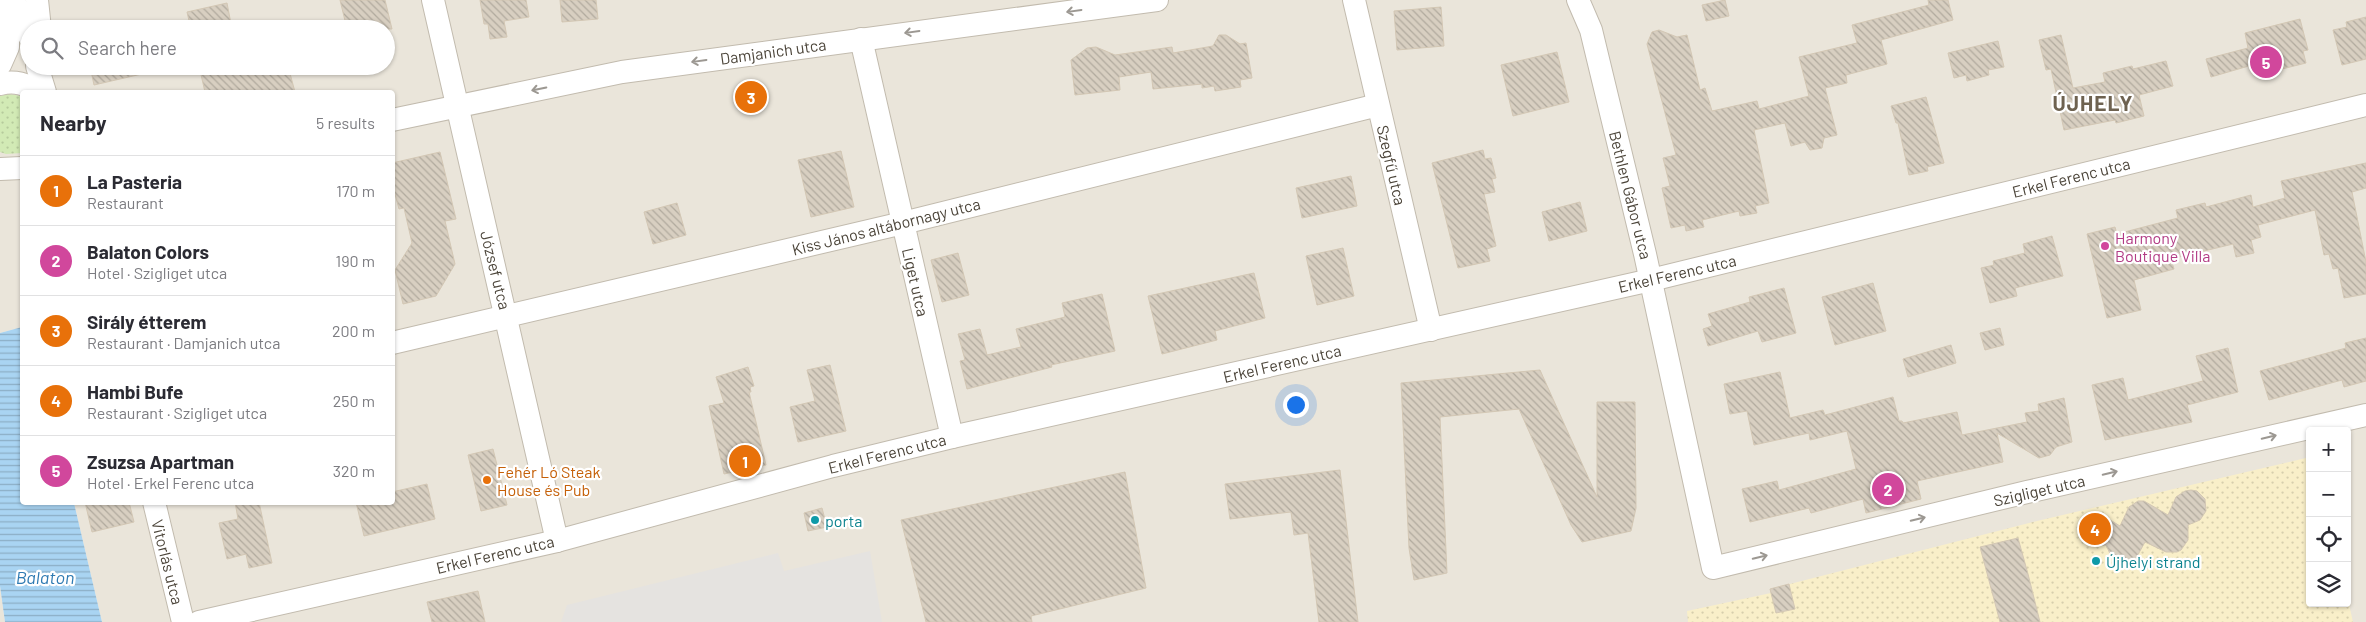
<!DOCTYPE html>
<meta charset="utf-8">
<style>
:root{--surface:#fff;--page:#f2f2f3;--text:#2b2b33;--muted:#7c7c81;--line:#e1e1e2;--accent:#fc3f1d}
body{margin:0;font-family:Barlow,sans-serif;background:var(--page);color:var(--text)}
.controls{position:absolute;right:15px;bottom:15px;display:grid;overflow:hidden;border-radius:5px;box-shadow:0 1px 4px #0004}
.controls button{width:45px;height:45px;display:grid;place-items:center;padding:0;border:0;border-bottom:1px solid var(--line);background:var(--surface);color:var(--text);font:25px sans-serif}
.you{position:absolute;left:1295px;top:404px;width:18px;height:18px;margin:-12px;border:4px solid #fff;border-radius:50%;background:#1a73e8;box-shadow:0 0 0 8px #1a73e833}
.badge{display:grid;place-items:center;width:32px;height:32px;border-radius:50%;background:var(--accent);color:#fff;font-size:16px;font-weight:700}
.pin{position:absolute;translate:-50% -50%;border:2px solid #fff;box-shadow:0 1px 5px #0006}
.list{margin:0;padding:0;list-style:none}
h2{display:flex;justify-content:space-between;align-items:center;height:65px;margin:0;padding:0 20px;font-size:21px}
h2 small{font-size:16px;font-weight:400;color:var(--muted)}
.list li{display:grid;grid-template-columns:32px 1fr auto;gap:15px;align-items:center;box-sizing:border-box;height:70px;padding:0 20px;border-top:1px solid var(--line)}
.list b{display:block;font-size:19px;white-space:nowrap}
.list p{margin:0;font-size:16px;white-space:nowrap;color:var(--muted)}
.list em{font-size:16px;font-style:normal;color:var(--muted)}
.icon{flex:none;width:28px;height:28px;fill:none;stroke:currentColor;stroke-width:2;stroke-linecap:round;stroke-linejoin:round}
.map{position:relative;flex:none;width:2366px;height:622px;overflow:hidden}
.search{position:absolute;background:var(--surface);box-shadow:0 1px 4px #0004;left:20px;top:20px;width:375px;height:55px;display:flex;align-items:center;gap:12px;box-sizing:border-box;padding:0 18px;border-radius:28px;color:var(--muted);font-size:19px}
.panel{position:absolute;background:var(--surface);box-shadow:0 1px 4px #0004;left:20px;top:90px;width:375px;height:415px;border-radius:5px}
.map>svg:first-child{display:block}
.residential{fill:#eae5da;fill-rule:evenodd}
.sand{fill:url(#sand-dots)}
.garden{fill:url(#garden-dots)}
.parking{fill:#e5e3e0}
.water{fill:url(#water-rules)}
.building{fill:url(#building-back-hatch);stroke:#d3c7b4}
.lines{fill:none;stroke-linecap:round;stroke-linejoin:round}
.minor-casing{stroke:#c2bbae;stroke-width:24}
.minor{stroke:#fff;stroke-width:22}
.oneway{stroke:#9c9892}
.hotel-dot{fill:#d1479c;stroke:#fff;stroke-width:2}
.food-dot{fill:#e8710a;stroke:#fff;stroke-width:2}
.culture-dot{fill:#0f9aa8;stroke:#fff;stroke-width:2}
.labels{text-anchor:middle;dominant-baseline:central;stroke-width:4.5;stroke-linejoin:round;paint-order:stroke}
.street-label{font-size:16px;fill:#4b4439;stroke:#fff}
.hotel-label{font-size:16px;fill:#b23c85;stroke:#fff;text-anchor:start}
.food-label{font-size:16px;fill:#c56008;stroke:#fff;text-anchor:start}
.culture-label{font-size:16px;fill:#0d838f;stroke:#fff;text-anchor:start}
.water-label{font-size:18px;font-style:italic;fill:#2e7ab2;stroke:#fff}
.district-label{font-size:21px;font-weight:bold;letter-spacing:1px;fill:#6e6250;stroke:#fff}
</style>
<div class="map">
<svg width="2366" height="622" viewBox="0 0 2366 622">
<defs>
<pattern id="sand-dots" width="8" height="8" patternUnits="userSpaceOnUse" patternTransform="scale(1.25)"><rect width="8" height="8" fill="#f9efc9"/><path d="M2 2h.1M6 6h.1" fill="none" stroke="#d7cead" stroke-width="1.8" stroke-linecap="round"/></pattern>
<pattern id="garden-dots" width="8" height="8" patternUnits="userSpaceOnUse" patternTransform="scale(1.25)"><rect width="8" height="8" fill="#d2eab5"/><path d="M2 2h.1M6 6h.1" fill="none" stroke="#b6ca9c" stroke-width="1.8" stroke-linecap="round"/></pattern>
<pattern id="water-rules" width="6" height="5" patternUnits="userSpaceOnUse" patternTransform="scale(1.25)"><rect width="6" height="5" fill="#a9d4f2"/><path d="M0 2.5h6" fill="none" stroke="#8caec5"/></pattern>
<pattern id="building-back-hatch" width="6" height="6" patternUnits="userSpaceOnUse" patternTransform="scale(1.25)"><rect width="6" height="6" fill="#d8cfc1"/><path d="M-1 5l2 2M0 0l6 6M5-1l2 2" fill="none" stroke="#b1aa9e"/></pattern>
</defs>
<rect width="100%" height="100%" fill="#f6f3ec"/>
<g class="residential">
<path d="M0,0H2366V622H102L74,503L392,502V92H22V327L0,333ZM29,29H386V66H29ZM2310,431H2347V603H2310Z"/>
<path d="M0,586L5,622H0Z"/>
</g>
<path class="sand" d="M2310,457V603H2347V596L2353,622H1688L1687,611L1771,593L1770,589L2037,521Z"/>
<path class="garden" d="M9,94L22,96V153L6,154L0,152V96Z"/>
<path class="parking" d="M870,551L882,622H561L567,605L778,553L784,571Z"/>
<path class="water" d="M22,327V502L74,503L102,622H5L0,586V333Z"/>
<g class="building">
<path d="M340,0H385L392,29H347Z"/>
<path d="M480,0H526L529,17L504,21L507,37L490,39L488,24H484Z"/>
<path d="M560,0H596L598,19L562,22Z"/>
<path d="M1725,0L1729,16L1706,21L1702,5Z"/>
<path d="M1928,0H1948L1953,20L1881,40L1887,64L1846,75L1847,83L1825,88L1837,135L1824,138L1822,148L1810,150L1805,142L1791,146L1785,123L1754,130L1769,203L1755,206L1757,213L1740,216L1739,211L1702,220L1704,227L1686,231L1685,225L1671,228L1662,188L1670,186L1663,158L1676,155L1647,44L1652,32L1659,30L1677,37L1687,35L1700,90L1705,88L1712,111L1757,101L1759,109L1809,96L1799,57L1857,43L1852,25L1929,5Z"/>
<path d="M227,3L232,29H191L187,12Z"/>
<path d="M1441,7L1444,46L1397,50L1394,11Z"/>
<path d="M2366,17V59L2342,65L2333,30L2347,27L2346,22Z"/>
<path d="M2300,19L2308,50L2303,51L2306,63L2262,74L2259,63L2211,77L2206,59L2248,48L2245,33Z"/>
<path d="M1219,35H1226L1240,44L1246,43L1252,78L1240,80L1241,87L1215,91L1214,86L1202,88V84L1153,89L1151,72L1119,77L1120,90L1075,95L1071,60L1087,48L1096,47L1115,55L1172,47L1173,53L1213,46Z"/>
<path d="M2061,35L2073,88L2105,82L2103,73L2132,66L2133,69L2166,61L2173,86L2139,95L2144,116L2116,123L2115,120L2064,130L2051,69L2046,70L2039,40Z"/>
<path d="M1998,41L2004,67L1988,70L1989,75L1967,81L1966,75L1954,78L1948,53Z"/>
<path d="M1557,52L1569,102L1513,116L1501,65Z"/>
<path d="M90,66H145L146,73L94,85Z"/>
<path d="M199,66H288L295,92H205Z"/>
<path d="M1926,97L1944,163L1927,167L1928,171L1909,175L1898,123H1896L1891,106Z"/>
<path d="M1483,150L1485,159L1491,158L1496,178L1492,179L1495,192L1484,194L1496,246L1487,249L1490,261L1458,268L1432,163Z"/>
<path d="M841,151L854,207L811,217L798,160Z"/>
<path d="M440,152L456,219L445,221L455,264L436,296L403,304L395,270L412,243L404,208L399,209L392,183V163Z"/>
<path d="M2366,163V188L2352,192L2366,262V294L2344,298L2338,268L2333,269L2329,254L2324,255L2315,210L2258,225L2261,237L2251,240L2254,253L2236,257L2233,244L2171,259L2174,269L2134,280L2141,310L2107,318L2087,234L2115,227L2117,234L2178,218L2176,210L2205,203L2206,207L2251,195L2253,207L2285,198L2281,181Z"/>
<path d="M1351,176L1357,206L1302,218L1296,188Z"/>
<path d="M1580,202L1587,231L1549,241L1542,212Z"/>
<path d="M677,203L686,235L653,244L644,212Z"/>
<path d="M2052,236L2063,276L2015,288L2017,296L1990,303L1981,268L1994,265L1993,261L2025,253L2023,244Z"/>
<path d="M1343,248L1354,296L1317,305L1306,256Z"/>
<path d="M958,253L969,295L942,302L931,260Z"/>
<path d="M1254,273L1265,318L1215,331L1217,340L1162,354L1148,296Z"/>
<path d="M1873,283L1886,331L1835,345L1822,297Z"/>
<path d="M1784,288L1796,333L1762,342L1758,331L1708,346L1703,329L1712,326L1708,314L1750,302L1749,297Z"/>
<path d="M1102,294L1115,351L1051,365L1052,367L967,389L960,361L965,360L958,334L980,329L987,355L1021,347L1016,329L1065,317L1062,303Z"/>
<path d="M2000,328L2004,345L1985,350L1980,333Z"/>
<path d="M2366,338V381L2344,387L2342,380L2269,400L2260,371L2346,348L2345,343Z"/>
<path d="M1951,345L1956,363L1908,377L1903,359Z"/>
<path d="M2228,348L2238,392L2187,405L2192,422L2105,440L2092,385L2123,378L2128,400L2203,381L2196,356Z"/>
<path d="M830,365L846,431L798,442L790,407L815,401L807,370Z"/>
<path d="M748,367L754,386L750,387L751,392H749L766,465L724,474L709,406L724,403L716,377Z"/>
<path d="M1540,370L1597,497V402H1635L1636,508L1631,531L1582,542L1571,525L1519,409L1440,417L1447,573L1414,580L1409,548L1401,383Z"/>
<path d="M1780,372L1790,418L1823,410L1825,415L1893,397L1899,421H1902L1903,423L1957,412L1962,435L2027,422L2025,413L2039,411L2038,404L2064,398L2072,442L2056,447L2050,455L2039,458L1997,433L2003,462L1917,481L1921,499L1866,513L1863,499L1811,513L1809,508L1750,522L1742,489L1777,481L1779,490L1856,469L1847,431L1810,440L1809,433L1754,445L1747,411L1730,414L1724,384Z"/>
<path d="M493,449L507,505L481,511L468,455Z"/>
<path d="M1340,470L1358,622H1319L1308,533L1294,535L1291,512L1230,519L1225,484Z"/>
<path d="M1125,472L1146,588L1031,616L1032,622H926L901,520Z"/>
<path d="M427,484L435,519L364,536L356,502H392V492Z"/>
<path d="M2191,490L2197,491L2205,499L2206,511L2200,520L2188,525V540L2181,550L2177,552H2166L2145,542L2135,560L2125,563L2120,562L2111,556L2106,545L2090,546L2079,535V525L2086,517L2091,514L2102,515L2120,526L2129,507L2138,501H2144L2168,515L2176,497L2185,491Z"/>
<path d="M85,502H129L134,522L92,532Z"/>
<path d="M235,502H259L272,563L249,568L246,554L227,559L219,523L238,519Z"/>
<path d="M822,508L827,527L808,531L804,513Z"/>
<path d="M2018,538L2028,574L2040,622H2000L1980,547Z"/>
<path d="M1789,584L1795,609L1776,613L1770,589Z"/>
<path d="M478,591L485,622H432L427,602Z"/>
</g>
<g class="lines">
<g class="minor-casing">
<g id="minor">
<path d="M13,0L24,19L29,36"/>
<path d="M37,0L40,29"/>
<path d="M433,0L557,541"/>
<path d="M1354,0L1431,330"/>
<path d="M1578,0L1591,30L1645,254L1713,568L2027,492L2366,415"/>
<path d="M861,39L952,437"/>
<path d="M0,65L8,47V0"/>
<path d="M37,66L45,92"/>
<path d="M0,84C15,80 26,84 38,92"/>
<path d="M392,120L622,72L1157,0"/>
<path d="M0,169L22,168"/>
<path d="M392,343L903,223L1378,105"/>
<path d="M154,502L183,622"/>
<path d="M199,622L557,541L833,466L952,437L1651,280L2366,105"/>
</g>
</g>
<use href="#minor" class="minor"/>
</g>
<defs><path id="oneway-shaft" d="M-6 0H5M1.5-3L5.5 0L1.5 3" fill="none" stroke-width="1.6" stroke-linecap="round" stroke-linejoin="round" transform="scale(1.25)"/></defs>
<g class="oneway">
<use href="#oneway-shaft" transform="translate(1074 11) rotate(172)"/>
<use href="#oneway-shaft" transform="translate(912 32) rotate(172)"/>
<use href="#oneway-shaft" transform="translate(699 61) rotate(172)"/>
<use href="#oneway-shaft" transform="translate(539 89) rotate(168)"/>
<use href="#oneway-shaft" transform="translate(2269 437) rotate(-13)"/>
<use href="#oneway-shaft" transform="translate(2110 473) rotate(-13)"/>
<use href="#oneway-shaft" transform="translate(1918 519) rotate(-14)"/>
<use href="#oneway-shaft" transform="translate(1760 557) rotate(-14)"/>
</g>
<circle class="hotel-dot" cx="2105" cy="246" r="5"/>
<circle class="food-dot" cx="487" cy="480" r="5"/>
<g class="culture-dot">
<circle cx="815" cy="520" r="5"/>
<circle cx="2096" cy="561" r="5"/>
</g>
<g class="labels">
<g class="street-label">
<text transform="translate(773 51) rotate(-8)">Damjanich utca</text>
<text transform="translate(1392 165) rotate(77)">Szegfű utca</text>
<text transform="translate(2071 177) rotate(-14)">Erkel Ferenc utca</text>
<text transform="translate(1631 195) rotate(76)">Bethlen Gábor utca</text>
<text transform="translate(886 226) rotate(-14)">Kiss János altábornagy utca</text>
<text transform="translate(496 270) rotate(76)">József utca</text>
<text transform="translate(1677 273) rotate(-13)">Erkel Ferenc utca</text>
<text transform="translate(916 282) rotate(77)">Liget utca</text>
<text transform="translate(1282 363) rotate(-13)">Erkel Ferenc utca</text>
<text transform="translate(887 453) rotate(-14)">Erkel Ferenc utca</text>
<text transform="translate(2039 490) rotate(-13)">Szigliget utca</text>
<text transform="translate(495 554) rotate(-13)">Erkel Ferenc utca</text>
<text transform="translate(168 562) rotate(76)">Vitorlás utca</text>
</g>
<g class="hotel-label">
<text x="2115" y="237">Harmony<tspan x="2115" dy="18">Boutique Villa</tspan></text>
</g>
<g class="food-label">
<text x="497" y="471">Fehér Ló Steak<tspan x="497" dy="18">House és Pub</tspan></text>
</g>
<g class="culture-label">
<text x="825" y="520">porta</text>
<text x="2106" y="561">Újhelyi strand</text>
</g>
<g class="water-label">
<text x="45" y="577">Balaton</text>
</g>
<g class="district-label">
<text x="2093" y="102">ÚJHELY</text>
</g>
</g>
</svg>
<div class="controls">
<button>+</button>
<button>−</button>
<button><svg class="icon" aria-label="locate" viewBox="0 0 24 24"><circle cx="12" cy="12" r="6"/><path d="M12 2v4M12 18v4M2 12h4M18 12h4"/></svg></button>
<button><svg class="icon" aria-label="layers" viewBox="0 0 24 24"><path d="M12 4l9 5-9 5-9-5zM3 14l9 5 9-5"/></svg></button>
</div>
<div class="you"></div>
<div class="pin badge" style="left:745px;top:461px;background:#e8710a">1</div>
<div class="pin badge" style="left:1888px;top:489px;background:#d1479c">2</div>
<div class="pin badge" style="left:751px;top:97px;background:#e8710a">3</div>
<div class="pin badge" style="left:2095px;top:529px;background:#e8710a">4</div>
<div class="pin badge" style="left:2266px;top:62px;background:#d1479c">5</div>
<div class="search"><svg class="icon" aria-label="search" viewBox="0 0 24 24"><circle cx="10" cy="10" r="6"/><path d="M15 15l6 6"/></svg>Search here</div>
<section class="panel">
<h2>Nearby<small>5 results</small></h2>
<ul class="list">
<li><span class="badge" style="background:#e8710a">1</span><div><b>La Pasteria</b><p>Restaurant</p></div><em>170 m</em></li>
<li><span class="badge" style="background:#d1479c">2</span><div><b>Balaton Colors</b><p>Hotel · Szigliget utca</p></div><em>190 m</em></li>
<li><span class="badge" style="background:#e8710a">3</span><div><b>Sirály étterem</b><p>Restaurant · Damjanich utca</p></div><em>200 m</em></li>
<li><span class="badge" style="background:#e8710a">4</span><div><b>Hambi Bufe</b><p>Restaurant · Szigliget utca</p></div><em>250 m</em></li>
<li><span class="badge" style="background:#d1479c">5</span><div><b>Zsuzsa Apartman</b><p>Hotel · Erkel Ferenc utca</p></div><em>320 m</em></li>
</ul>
</section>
</div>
